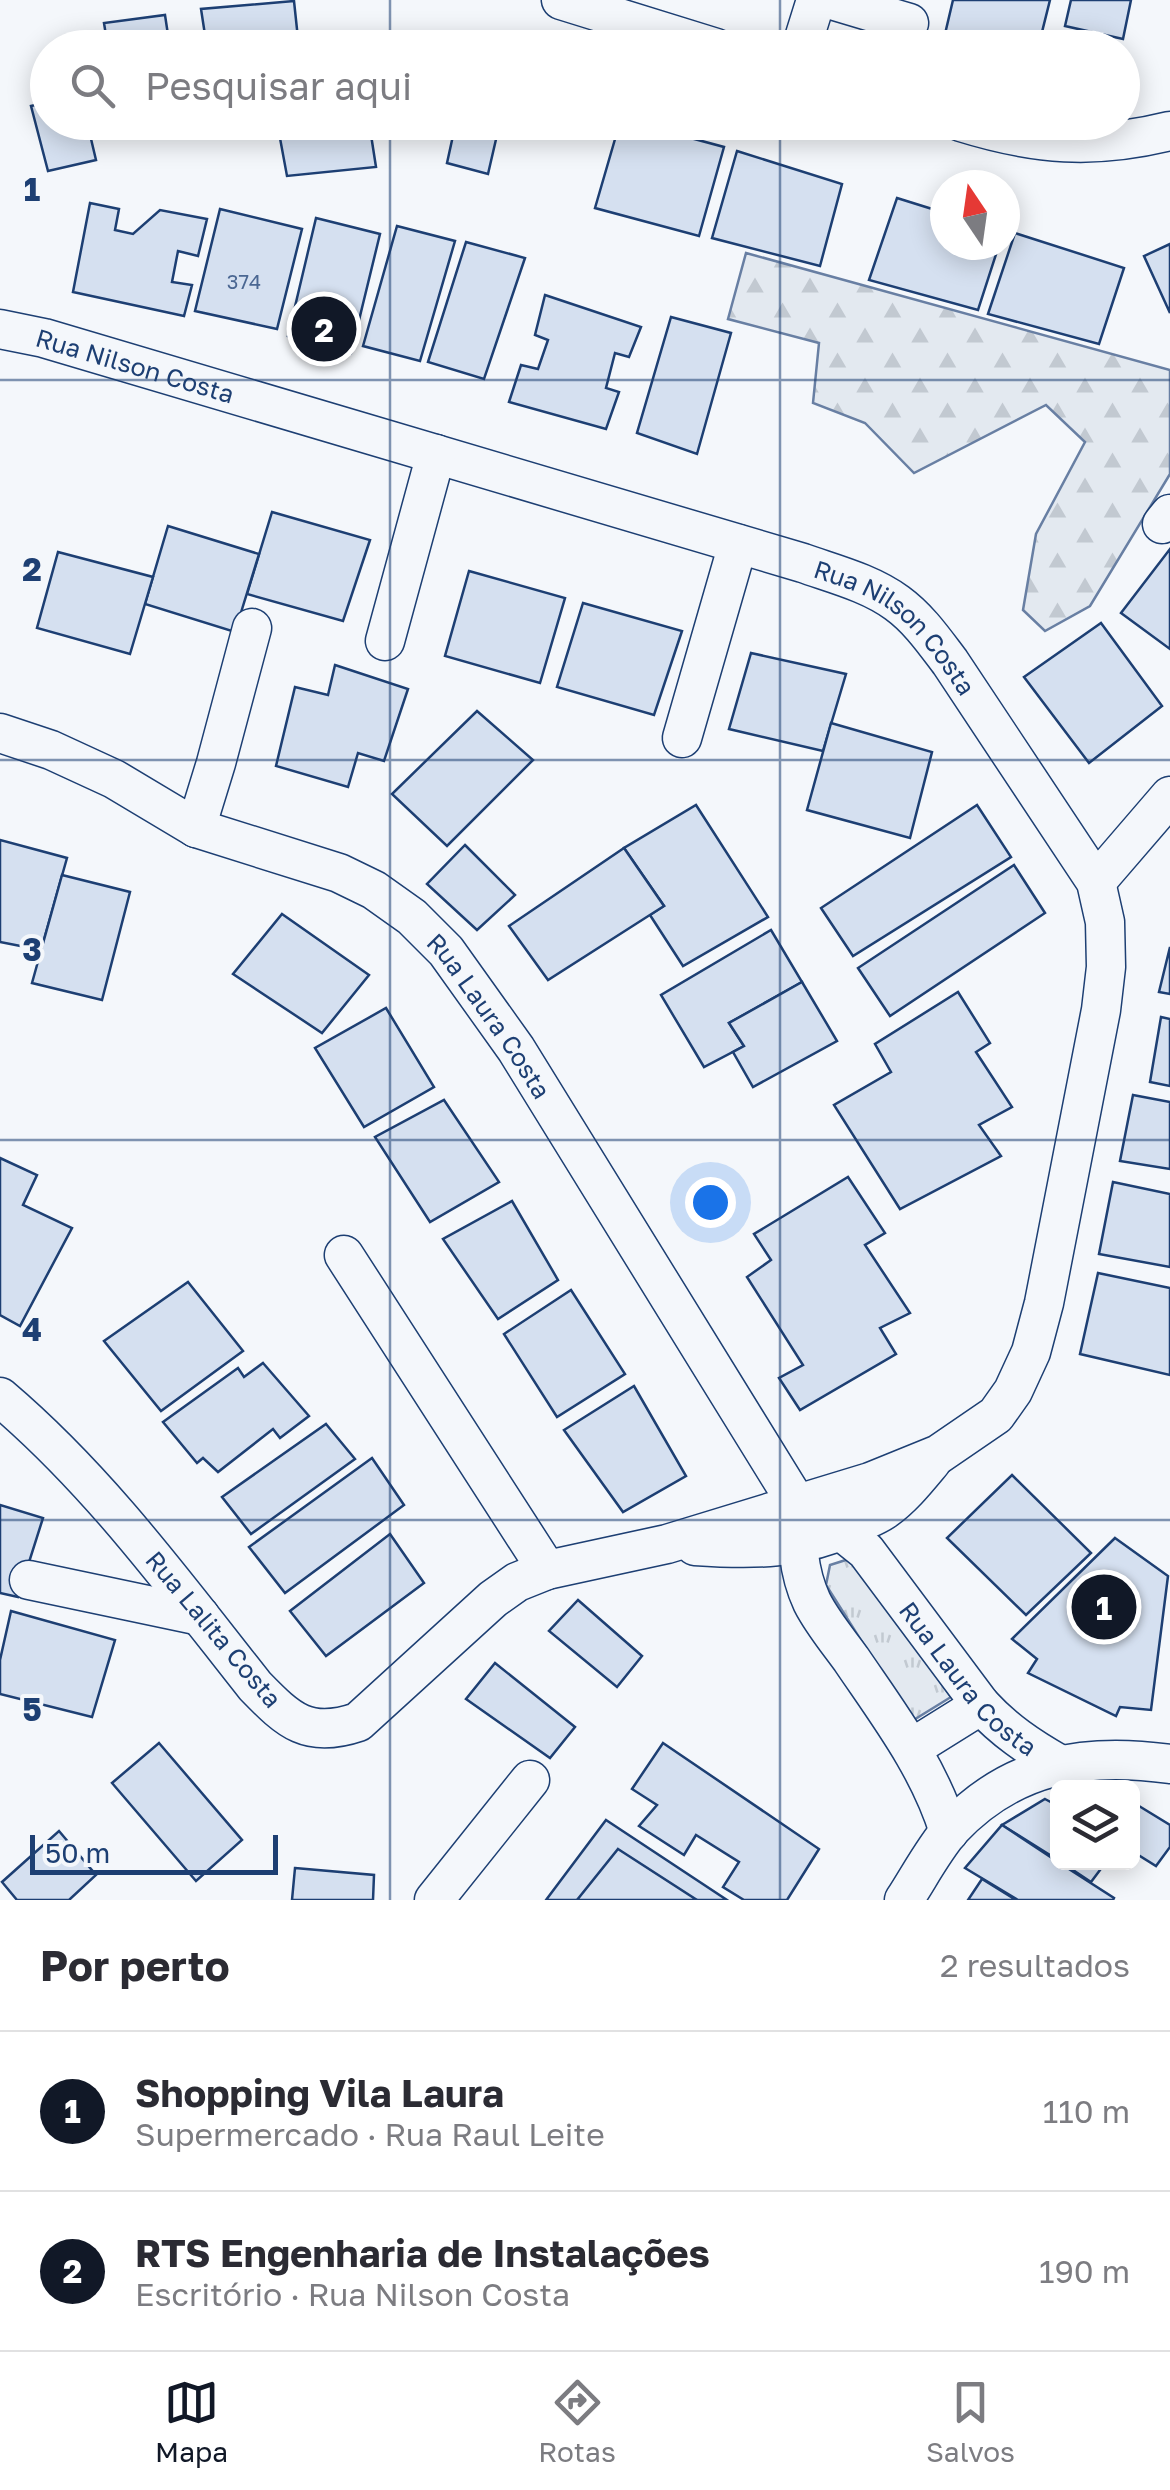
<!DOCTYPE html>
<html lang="pt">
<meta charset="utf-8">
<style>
:root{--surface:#fff;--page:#f2f2f3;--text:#2b2b33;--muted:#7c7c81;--line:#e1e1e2;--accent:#111827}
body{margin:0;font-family:"Golos Text",sans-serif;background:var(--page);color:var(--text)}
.controls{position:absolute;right:30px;bottom:30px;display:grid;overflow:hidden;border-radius:15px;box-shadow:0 5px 25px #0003}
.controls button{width:90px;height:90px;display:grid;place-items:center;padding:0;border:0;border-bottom:2px solid var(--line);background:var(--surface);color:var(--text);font:50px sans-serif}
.compass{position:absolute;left:930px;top:170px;width:90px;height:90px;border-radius:50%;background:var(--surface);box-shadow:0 5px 25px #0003;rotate:347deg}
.scale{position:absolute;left:30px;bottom:25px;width:248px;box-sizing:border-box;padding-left:10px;border:5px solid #1d3f73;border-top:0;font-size:28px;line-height:35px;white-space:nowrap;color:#1d3f73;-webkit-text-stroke:8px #f4f7fb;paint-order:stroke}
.you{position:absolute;left:710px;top:1202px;width:35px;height:35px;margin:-25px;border:8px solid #fff;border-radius:50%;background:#1a73e8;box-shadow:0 0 0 15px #1a73e833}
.badge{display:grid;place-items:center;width:65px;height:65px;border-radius:50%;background:var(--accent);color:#fff;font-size:32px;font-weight:700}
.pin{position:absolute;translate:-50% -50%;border:5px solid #fff;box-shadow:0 2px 10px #0006}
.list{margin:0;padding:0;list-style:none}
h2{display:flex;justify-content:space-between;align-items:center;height:130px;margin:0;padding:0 40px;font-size:42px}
h2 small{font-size:32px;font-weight:400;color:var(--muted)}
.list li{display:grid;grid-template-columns:65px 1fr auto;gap:30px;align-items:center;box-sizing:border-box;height:160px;padding:0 40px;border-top:2px solid var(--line)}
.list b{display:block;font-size:38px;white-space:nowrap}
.list p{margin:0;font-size:32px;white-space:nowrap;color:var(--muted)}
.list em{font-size:32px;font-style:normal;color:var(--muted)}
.icon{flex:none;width:55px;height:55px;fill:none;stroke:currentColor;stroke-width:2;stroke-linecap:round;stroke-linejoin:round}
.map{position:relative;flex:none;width:1170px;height:1900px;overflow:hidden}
.search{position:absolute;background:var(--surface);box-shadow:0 5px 25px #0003;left:30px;right:30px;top:30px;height:110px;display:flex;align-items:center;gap:25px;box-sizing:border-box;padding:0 35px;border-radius:55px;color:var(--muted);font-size:38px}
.sheet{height:450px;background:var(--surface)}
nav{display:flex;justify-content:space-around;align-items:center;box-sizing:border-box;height:140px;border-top:2px solid var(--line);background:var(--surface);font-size:28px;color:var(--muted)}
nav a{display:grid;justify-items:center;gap:5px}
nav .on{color:var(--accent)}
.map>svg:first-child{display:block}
.grass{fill:url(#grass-tufts);stroke:#687fa3;stroke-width:2.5}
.forest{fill:url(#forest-firs);stroke:#687fa3;stroke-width:2.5}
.building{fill:#d5e0f0;stroke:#1d3f73;stroke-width:2.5}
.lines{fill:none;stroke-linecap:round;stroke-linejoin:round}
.minor-casing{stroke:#1d3f73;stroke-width:41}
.minor{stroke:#f4f7fb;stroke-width:38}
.grid{fill:none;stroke:#1d3f73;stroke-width:2.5;stroke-opacity:0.55}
.labels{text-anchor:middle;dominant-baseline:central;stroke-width:8;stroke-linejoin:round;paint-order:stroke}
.number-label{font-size:20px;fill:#4b6792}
.street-label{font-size:25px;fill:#1d3f73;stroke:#f4f7fb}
.grid-label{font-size:32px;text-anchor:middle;font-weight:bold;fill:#1d3f73;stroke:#f4f7fb;stroke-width:8;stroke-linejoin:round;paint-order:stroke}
</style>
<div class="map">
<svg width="1170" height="1900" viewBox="0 0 1170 1900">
<defs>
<pattern id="grass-tufts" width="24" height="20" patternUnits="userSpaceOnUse" patternTransform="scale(2.5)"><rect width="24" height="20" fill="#e3e9f0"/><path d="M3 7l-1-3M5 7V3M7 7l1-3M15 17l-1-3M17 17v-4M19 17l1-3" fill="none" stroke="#c2c9d1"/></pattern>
<pattern id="forest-firs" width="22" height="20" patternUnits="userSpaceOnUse" patternTransform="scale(2.5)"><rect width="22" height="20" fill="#e3e9f0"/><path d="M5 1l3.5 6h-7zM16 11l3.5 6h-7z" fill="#c2c9d1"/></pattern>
</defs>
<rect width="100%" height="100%" fill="#f4f7fb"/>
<path class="grass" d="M849,1559L867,1576L951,1697L912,1721L826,1585L830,1565Z"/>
<path class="forest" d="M746,253L1170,370V474L1090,606L1045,631L1023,610L1036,534L1085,442L1046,405L914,473L865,423L813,403L819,343L728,319Z"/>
<g class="building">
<path d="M953,0H1050L1038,48H1015L945,34Z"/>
<path d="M1071,0H1131L1123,39L1065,26Z"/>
<path d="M294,1L299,48H207L201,9Z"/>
<path d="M165,15L170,48H108L104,23Z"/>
<path d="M48,102V122H87L96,160L48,171L31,106Z"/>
<path d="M120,122H181L182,130L122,136Z"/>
<path d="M277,122H369L376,167L287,176Z"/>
<path d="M456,122H500L488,174L447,163Z"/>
<path d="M620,122H631L724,147L699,236L595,208Z"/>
<path d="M737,151L842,184L820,266L712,238Z"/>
<path d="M897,198L945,213V245H999L978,310L869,280Z"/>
<path d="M90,203L119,209L115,230L133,234L160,210L207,219L198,256L178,251L172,282L192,285L184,316L73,292Z"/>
<path d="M220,209L302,229L277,329L195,311Z"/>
<path d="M316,218L380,234L351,353L288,336Z"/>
<path d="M397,226L455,241L420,361L363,346Z"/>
<path d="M1015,233L1124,268L1099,344L988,314Z"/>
<path d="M466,242L525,258L484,379L428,362Z"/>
<path d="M1170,244V313L1144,256Z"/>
<path d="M545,295L641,327L629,357L615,353L606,388L619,392L606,429L509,402L521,365L538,369L548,340L535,335Z"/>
<path d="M671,317L731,333L697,454L637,433Z"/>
<path d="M272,512L370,540L343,621L247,594Z"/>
<path d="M168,526L259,554L235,632L145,604Z"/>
<path d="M1170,549V649L1121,613Z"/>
<path d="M58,552L153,577L130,654L37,628Z"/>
<path d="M469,571L565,598L540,683L445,656Z"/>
<path d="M583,603L682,631L654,715L557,687Z"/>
<path d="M1101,623L1162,706L1089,763L1024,677Z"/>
<path d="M751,653L846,674L823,751L729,729Z"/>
<path d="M335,665L408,689L384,761L358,753L348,787L276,766L295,687L328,695Z"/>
<path d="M477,711L533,760L447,846L392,794Z"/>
<path d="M831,723L932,752L910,838L807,810Z"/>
<path d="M696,805L768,917L683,966L650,915L664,906L624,848Z"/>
<path d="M977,805L1011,857L853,956L821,908Z"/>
<path d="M0,840L67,858L41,950L0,942Z"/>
<path d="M465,845L515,895L477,930L427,884Z"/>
<path d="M624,848L664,906L548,980L509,926Z"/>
<path d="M1014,865L1045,913L890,1016L858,968Z"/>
<path d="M62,875L130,892L102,1000L32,983Z"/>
<path d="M282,914L369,975L322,1033L233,974Z"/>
<path d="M771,930L802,982L729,1023L744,1046L704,1067L661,995Z"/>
<path d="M1170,947V994L1159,992Z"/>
<path d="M802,982L837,1041L753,1087L733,1052L744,1046L729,1023Z"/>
<path d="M958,992L990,1043L976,1052L1012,1107L979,1125L1001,1156L900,1209L834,1105L891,1072L875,1044Z"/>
<path d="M386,1008L434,1087L364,1127L315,1048Z"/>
<path d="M1161,1017L1170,1019V1086L1150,1082Z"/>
<path d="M1133,1095L1170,1102V1169L1120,1161Z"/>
<path d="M444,1100L499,1182L430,1222L375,1137Z"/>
<path d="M0,1158L37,1175L23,1205L72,1228L20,1326L0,1315Z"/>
<path d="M848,1177L885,1233L865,1245L910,1313L880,1328L896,1354L800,1410L779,1378L803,1365L747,1277L771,1260L754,1234Z"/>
<path d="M1113,1182L1170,1194V1267L1099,1254Z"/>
<path d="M512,1201L558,1280L498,1319L443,1239Z"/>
<path d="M1098,1273L1170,1288V1375L1080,1354Z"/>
<path d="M188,1282L243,1351L161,1411L104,1341Z"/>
<path d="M571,1290L625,1374L557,1417L504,1334Z"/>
<path d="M263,1363L309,1416L280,1438L273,1429L218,1472L203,1458L197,1463L163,1422L238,1368L244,1377Z"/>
<path d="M634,1386L686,1476L623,1512L564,1430Z"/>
<path d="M326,1424L355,1459L251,1534L222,1497Z"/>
<path d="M372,1458L404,1505L285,1593L249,1547Z"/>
<path d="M1012,1475L1091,1553L1026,1615L947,1538Z"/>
<path d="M0,1505L43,1518L18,1597L0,1593Z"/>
<path d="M390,1534L424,1583L326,1656L290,1611Z"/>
<path d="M1115,1538L1168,1576L1151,1710L1120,1707L1116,1716L1028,1673L1037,1659L1012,1639Z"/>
<path d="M578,1600L642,1656L617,1687L549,1631Z"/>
<path d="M11,1611L115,1640L92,1717L0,1694V1660Z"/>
<path d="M495,1663L575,1727L550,1758L466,1699Z"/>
<path d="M159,1743L242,1840L196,1881L112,1783Z"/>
<path d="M663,1743L819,1849L787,1900H744L723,1887L739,1862L696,1835L684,1855L639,1826L657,1805L632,1789Z"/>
<path d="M1045,1799L1058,1806V1860L1002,1825Z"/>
<path d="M1139,1806L1170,1825V1847L1156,1866L1132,1851V1814Z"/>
<path d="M606,1820L727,1900H546Z"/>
<path d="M1002,1825L1058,1862L1114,1898L1113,1900H1018L965,1868Z"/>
<path d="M59,1831L96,1875L69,1900H17L2,1882Z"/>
<path d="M618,1849L697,1900H577Z"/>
<path d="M1061,1862H1106L1091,1882Z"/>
<path d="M295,1868L374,1875L373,1900H292Z"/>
<path d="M982,1879L1016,1900H968Z"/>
</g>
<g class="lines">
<g class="minor-casing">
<g id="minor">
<path d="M561,0L716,48"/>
<path d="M832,0L909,23"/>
<path d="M801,48L816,0"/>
<path d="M961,122C1035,145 1094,150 1170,131"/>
<path id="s1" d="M0,329L44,338L803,563C834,574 870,583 897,603C919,619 934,641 950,662L1096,882L1105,922L1106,967L1101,1010L1044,1303L1031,1352L1013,1391L996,1415L939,1454L870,1482L667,1544L547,1570L517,1582L493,1599L358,1722C308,1739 289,1721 255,1686C175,1585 99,1481 0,1397"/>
<path d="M1162,524L1170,514"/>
<path d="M385,641L436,454"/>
<path id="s2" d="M0,733L51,750L114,779L196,828L339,873L374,890L412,917L446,951L516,1049L797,1504L841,1531L866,1551L981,1705C1004,1730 1029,1747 1059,1764"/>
<path d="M682,738L738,544"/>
<path d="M196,828L216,763L252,628"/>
<path d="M1096,882L1170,796"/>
<path d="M344,1255L547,1570"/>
<path d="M797,1504C797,1538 797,1570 812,1602C822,1622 838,1641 851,1659C889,1715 929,1767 949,1832"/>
<path d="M695,1546C754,1550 800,1550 855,1525C864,1520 874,1517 883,1511C902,1498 917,1479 932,1461"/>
<path d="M29,1580L200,1616"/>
<path d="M912,1748L981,1705"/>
<path d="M434,1900L530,1780"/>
<path d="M904,1900C919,1877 933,1850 951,1829C1012,1764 1085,1752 1170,1764"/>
</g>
</g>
<use href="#minor" class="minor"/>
</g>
<path class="grid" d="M390,0V48M780,0V48M390,122V1900M780,122V1900M0,380H1170M0,760H1170M0,1140H1170M0,1520H1170"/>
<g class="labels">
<g class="number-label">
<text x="244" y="281">374</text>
</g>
<g class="street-label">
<text stroke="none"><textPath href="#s1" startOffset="140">Rua Nilson Costa</textPath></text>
<text stroke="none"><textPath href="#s1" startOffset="952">Rua Nilson Costa</textPath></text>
<text stroke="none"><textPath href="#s2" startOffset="580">Rua Laura Costa</textPath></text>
<text transform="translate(214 1629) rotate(50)">Rua Lalita Costa</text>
<text stroke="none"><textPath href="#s2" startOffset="1405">Rua Laura Costa</textPath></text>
</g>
</g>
<g class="grid-label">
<text x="32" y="201">1</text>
<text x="32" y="581">2</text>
<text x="32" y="961">3</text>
<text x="32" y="1341">4</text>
<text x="32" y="1721">5</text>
</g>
</svg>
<div class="controls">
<button><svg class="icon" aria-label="layers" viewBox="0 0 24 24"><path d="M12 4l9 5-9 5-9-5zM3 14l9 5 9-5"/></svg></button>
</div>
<svg class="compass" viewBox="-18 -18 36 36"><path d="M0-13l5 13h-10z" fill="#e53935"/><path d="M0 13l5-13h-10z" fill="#7c7c81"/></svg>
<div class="scale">50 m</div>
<div class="you"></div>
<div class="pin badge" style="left:1104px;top:1607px">1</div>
<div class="pin badge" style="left:324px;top:329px">2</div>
<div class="search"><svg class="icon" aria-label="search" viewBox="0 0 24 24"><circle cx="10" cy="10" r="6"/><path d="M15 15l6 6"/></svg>Pesquisar aqui</div>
</div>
<section class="sheet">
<h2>Por perto<small>2 resultados</small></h2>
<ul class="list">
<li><span class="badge">1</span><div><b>Shopping Vila Laura</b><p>Supermercado · Rua Raul Leite</p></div><em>110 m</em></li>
<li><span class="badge">2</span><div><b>RTS Engenharia de Instalações</b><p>Escritório · Rua Nilson Costa</p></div><em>190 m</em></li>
</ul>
</section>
<nav>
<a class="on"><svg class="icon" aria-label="map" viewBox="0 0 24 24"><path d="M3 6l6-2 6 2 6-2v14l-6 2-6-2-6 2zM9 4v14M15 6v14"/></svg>Mapa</a>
<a><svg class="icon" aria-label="directions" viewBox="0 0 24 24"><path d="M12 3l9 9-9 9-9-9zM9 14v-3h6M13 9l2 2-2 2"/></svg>Rotas</a>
<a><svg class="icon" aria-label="saved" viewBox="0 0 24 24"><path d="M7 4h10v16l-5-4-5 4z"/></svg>Salvos</a>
</nav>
